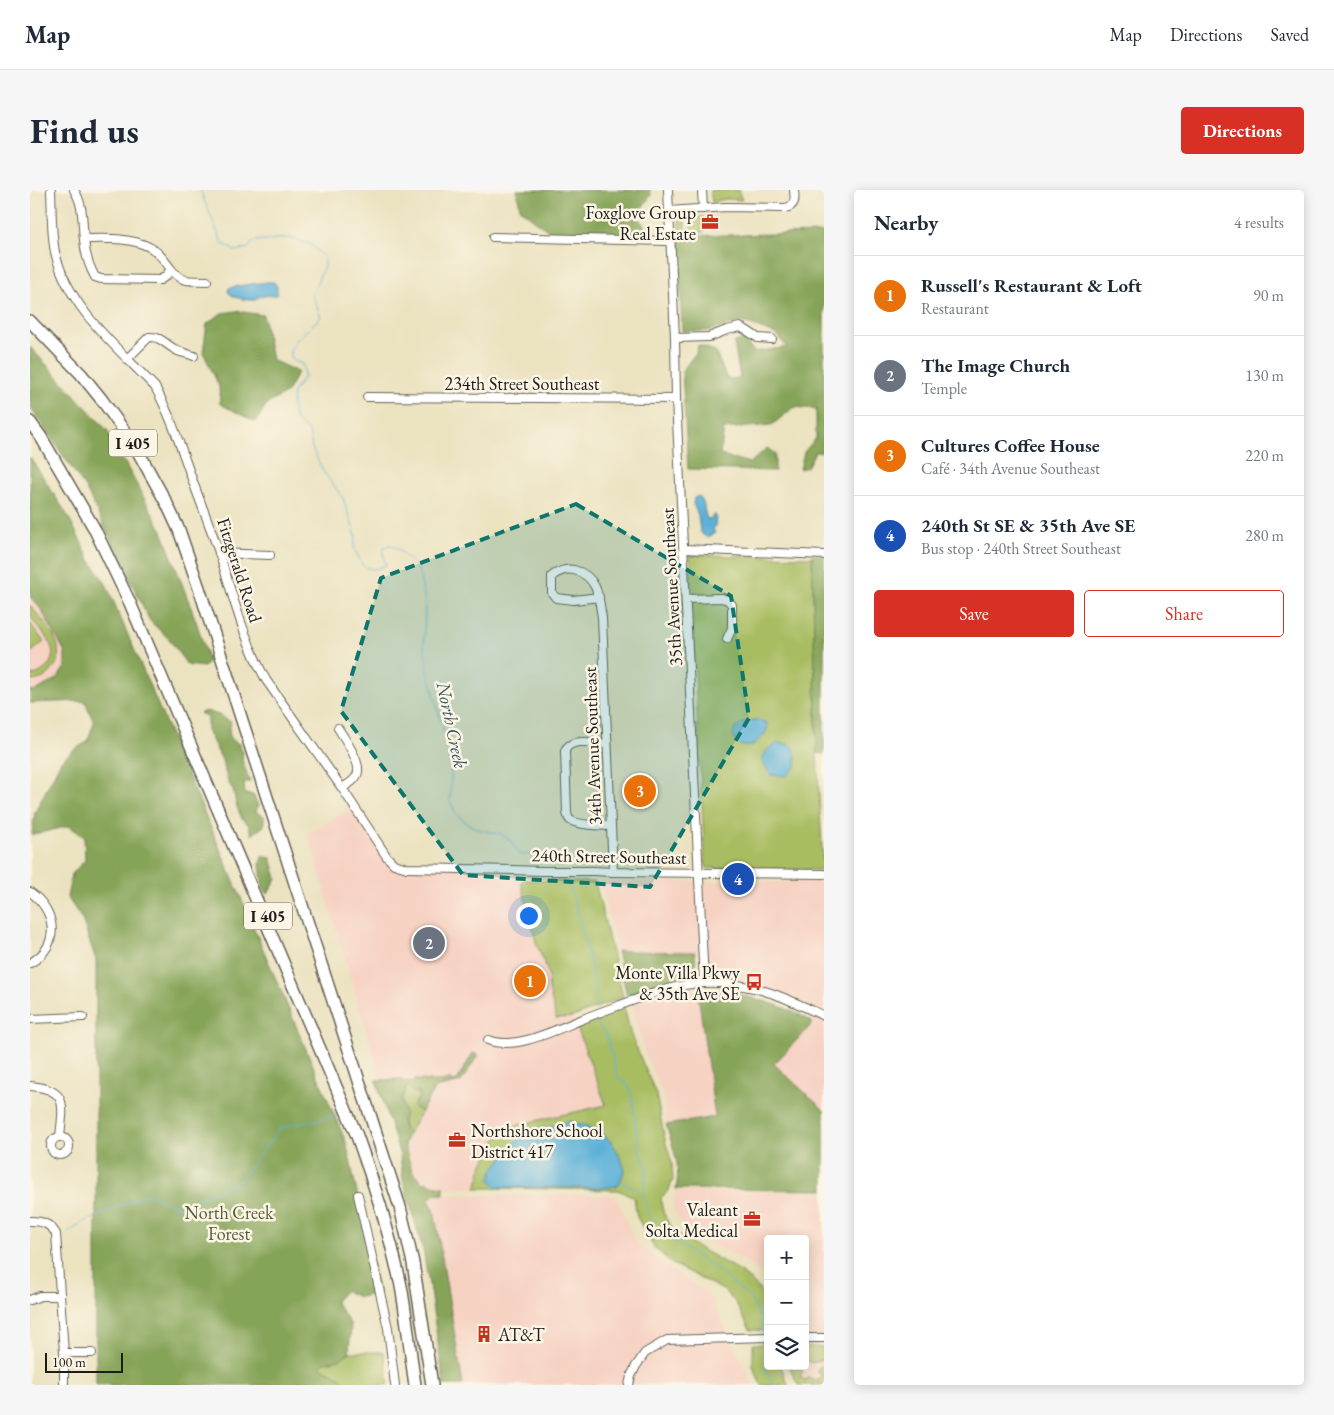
<!DOCTYPE html>
<meta charset="utf-8">
<style>
:root{--surface:#fff;--page:#f6f6f7;--text:#1f2937;--muted:#747a83;--line:#e0e1e3;--accent:#d93025}
body{margin:0;font-family:"EB Garamond",serif;background:var(--page);color:var(--text)}
.controls{position:absolute;right:15px;bottom:15px;display:grid;overflow:hidden;border-radius:5px;box-shadow:0 2px 12px #0003}
.controls button{width:45px;height:45px;display:grid;place-items:center;padding:0;border:0;border-bottom:1px solid var(--line);background:var(--surface);color:var(--text);font:25px sans-serif}
.scale{position:absolute;left:15px;bottom:12px;width:78px;box-sizing:border-box;padding-left:5px;border:2px solid #1c1c1c;border-top:0;font-size:14px;line-height:18px;white-space:nowrap;color:#1c1c1c;-webkit-text-stroke:4px #fcf5e5;paint-order:stroke}
.you{position:absolute;left:498px;top:725px;width:18px;height:18px;margin:-12px;border:4px solid #fff;border-radius:50%;background:#1a73e8;box-shadow:0 0 0 8px #1a73e833}
.badge{display:grid;place-items:center;width:32px;height:32px;border-radius:50%;background:var(--accent);color:#fff;font-size:16px;font-weight:700}
.pin{position:absolute;translate:-50% -50%;border:2px solid #fff;box-shadow:0 1px 5px #0006}
.list{margin:0;padding:0;list-style:none}
h2{display:flex;justify-content:space-between;align-items:center;height:65px;margin:0;padding:0 20px;font-size:21px}
h2 small{font-size:16px;font-weight:400;color:var(--muted)}
.list li{display:grid;grid-template-columns:32px 1fr auto;gap:15px;align-items:center;box-sizing:border-box;height:80px;padding:0 20px;border-top:1px solid var(--line)}
.list b{display:block;font-size:19px;white-space:nowrap}
.list p{margin:0;font-size:16px;white-space:nowrap;color:var(--muted)}
.list em{font-size:16px;font-style:normal;color:var(--muted)}
.actions{display:flex;gap:10px;padding:15px 20px}
.actions a{flex:1;padding:11px 0;border:1px solid var(--accent);border-radius:5px;text-align:center;font-size:18px;color:var(--accent)}
.actions .main{background:var(--accent);color:#fff}
.icon{flex:none;width:28px;height:28px;fill:none;stroke:currentColor;stroke-width:2;stroke-linecap:round;stroke-linejoin:round}
.map{position:relative;flex:none;width:794px;height:1195px;overflow:hidden;border-radius:5px}
header{display:flex;align-items:center;gap:30px;box-sizing:border-box;height:70px;padding:0 25px;background:var(--surface);border-bottom:1px solid var(--line)}
header strong{font-size:24px}
nav{display:flex;gap:28px;margin-inline-start:auto;font-size:18px}
.intro{display:flex;align-items:center;justify-content:space-between;box-sizing:border-box;height:120px;padding:0 30px}
h1{margin:0;font-size:35px}
.button{padding:12px 22px;border-radius:5px;background:var(--accent);color:#fff;font-size:18px;font-weight:700}
main{display:flex;gap:30px;padding:0 30px}
aside{flex:1;background:var(--surface);border-radius:5px;box-shadow:0 2px 12px #0003}
.map>svg:first-child{display:block}
.built{fill:#f6d2c3}
.green{fill:#a8bd62;stroke:#626c3f}
.forest{fill:#86a458;stroke:#51603a}
.water{fill:#5cb1d8;stroke:#3c667a}
.lines{fill:none;stroke-linecap:round;stroke-linejoin:round}
.stream{stroke:#5cb1d8;stroke-width:1}
.minor-casing{stroke:#646155;stroke-width:10}
.highway-casing{stroke:#646155;stroke-width:14}
.minor{stroke:#fff;stroke-width:8}
.highway{stroke:#fff;stroke-width:11}
.marked{fill:#0f766e;fill-opacity:0.2;stroke:#0f766e;stroke-width:4;stroke-dasharray:10 6;stroke-linejoin:round}
.labels{text-anchor:middle;dominant-baseline:central;stroke-width:5;stroke-linejoin:round;paint-order:stroke}
.shield{fill:#fcf5e5;stroke:#5f5d58;stroke-width:1}
.shield-label{font-size:16px;font-weight:bold;fill:#1c1c1c}
.poi-label{font-size:18px;fill:#1c1c1c;stroke:#fcf5e5;text-anchor:end}
.street-label{font-size:18px;fill:#1c1c1c;stroke:#fcf5e5}
.park-label{font-size:18px;fill:#545c38;stroke:#fcf5e5}
.water-label{font-size:19px;font-style:italic;fill:#365867;stroke:#fcf5e5}
</style>
<header>
<strong>Map</strong>
<nav><a>Map</a><a>Directions</a><a>Saved</a></nav>
</header>
<div class="intro"><h1>Find us</h1><a class="button">Directions</a></div>
<main>
<div class="map">
<svg width="794" height="1195" viewBox="0 0 794 1195">
<rect width="100%" height="100%" fill="#fcf5e5"/>
<filter id="ink" filterUnits="userSpaceOnUse"><feTurbulence type="fractalNoise" baseFrequency=".02" numOctaves="2"/><feDisplacementMap in="SourceGraphic" scale="10" xChannelSelector="R" yChannelSelector="G"/><feConvolveMatrix kernelMatrix="1 2 1 2 8 2 1 2 1" color-interpolation-filters="sRGB"/></filter>
<filter id="wash" filterUnits="userSpaceOnUse"><feTurbulence type="fractalNoise" baseFrequency=".0096" numOctaves="4" result="noise"/><feDisplacementMap in="SourceGraphic" scale="20" xChannelSelector="R" yChannelSelector="G"/><feGaussianBlur stdDeviation="1.12" result="paint"/><feColorMatrix in="noise" values="0 0 0 0 0 0 0 0 0 0 0 0 0 0 0 0 0 1.4 0 .05"/><feComposite in="paint" operator="in"/></filter>
<g filter="url(#wash)">
<rect width="100%" height="100%" fill="#ebe2c0"/>
<g class="built">
<path d="M0,407L10,418L35,462V477L27,489L5,501L0,500Z"/>
<path d="M325,616L364,674L487,681L576,915L473,938L453,974L446,998H383L278,644Z"/>
<path d="M570,691L794,692V821L736,797L677,790L676,762L587,761Z"/>
<path d="M656,795L668,803L685,928L636,935L632,901L616,867L602,814Z"/>
<path d="M794,822V920L744,874Z"/>
<path d="M646,1001L794,1003V1195H771L763,1176H775V1049H738V1091L720,1074L699,1062L666,1046L652,1034L643,1020Z"/>
<path d="M393,1005H585L606,1053L634,1075L678,1103L723,1195H425Z"/>
</g>
<g class="green">
<path d="M680,0H708L712,10L697,9L682,12Z"/>
<path d="M673,27L674,42L659,43L660,37L665,35L664,32L661,31L659,28Z"/>
<path d="M651,29H655V44L649,45V31Z"/>
<path d="M660,365L782,367L787,563L793,680L677,678L675,673L665,484Z"/>
<path d="M0,415C14,433 40,455 23,479C18,487 9,491 0,491V486C8,484 15,481 20,473C30,454 9,442 1,427C0,424 0,419 0,415Z"/>
<path d="M0,433L14,452L0,463Z"/>
<path d="M496,690L565,692L593,807L543,827L526,829L519,800L518,783L506,752L491,692Z"/>
<path d="M594,817L601,845L626,904L635,950L642,973L643,989L639,1000L631,1008C632,1065 724,1064 737,1117C739,1124 738,1133 738,1141L720,1140L705,1112L693,1100L641,1073L623,1056L607,1027L604,1008L598,1004L587,1000L446,998L453,974L473,938L576,915L546,835Z"/>
<path d="M377,896L380,897L382,901L390,904L389,908L385,912L386,919L391,922L379,943C368,934 371,908 377,896Z"/>
<path d="M723,1154H738V1176H751L756,1190L759,1195H731L723,1176Z"/>
<path d="M775,1157H794V1169L782,1173L775,1170Z"/>
<path d="M354,1162L359,1195H248V1163Z"/>
<path d="M794,1175V1195H768L759,1176L774,1177L770,1188L776,1190L778,1187L788,1191L791,1184L787,1182L789,1177Z"/>
</g>
<g class="forest">
<path d="M487,0H620L621,5L606,26L624,47L521,43L490,19Z"/>
<path d="M794,43V262H785L777,277L770,279L774,262L786,248V219L764,217L742,235L694,239L690,265L720,273L737,258L745,264V281L658,279L652,181L666,163L668,155L685,161L697,189L710,188L704,153L712,149L725,162L757,157L745,144L712,132L678,141H652L648,46Z"/>
<path d="M206,121L233,125L242,170L268,182L257,202L236,215L226,232L190,214L189,196L173,162L177,134L192,123Z"/>
<path d="M0,157L77,240L132,341L166,431L179,472L174,477L157,475L140,450L120,431L56,299L0,217Z"/>
<path d="M0,267L38,326L60,370L76,394L316,952L349,1103L329,1107L314,1101L305,1111L321,1135L319,1163L310,1169L295,1172L290,1177L310,1187L318,1195H66V770L52,729L37,707L42,684L55,670L54,646L38,636L2,645L5,622L31,571L45,559L57,552L64,533L55,511L0,513V500L5,501L27,489L35,477V462L10,418L0,407Z"/>
<path d="M782,365H794V564L787,563Z"/>
<path d="M176,521L189,525L201,532L199,542L201,549L209,554L213,562L212,570L220,592H214L215,604L223,605L228,615L226,622L234,626V636L222,645L218,634L212,629L207,617L203,600L198,592L192,570L177,540V528L170,523Z"/>
<path d="M232,666L241,668L247,688L238,704L233,700L230,675Z"/>
<path d="M587,761L665,762C665,771 668,781 660,787L629,794L597,806Z"/>
<path d="M678,802C687,803 697,802 706,804C726,808 767,820 783,833L744,874L794,920V1000L646,999C651,974 643,959 636,935L685,927L668,803Z"/>
<path d="M443,863L448,865L431,892L405,898L391,922L383,917C385,912 389,909 390,904L388,902L385,903L378,896L377,897L371,909L375,924C371,932 372,938 379,943L374,954L383,983L389,987L392,993L398,992L402,995L414,997V1004L403,1005L399,1010L404,1019L433,1195H414L399,1094L393,1060L373,991L370,965L346,890L371,889V891L382,892L385,890L410,891L420,889L421,892H426Z"/>
</g>
<g class="water">
<path d="M237,92H244L247,96V105C239,107 232,103 225,110C216,110 204,109 198,102L199,98L207,96Z"/>
<path d="M669,306C676,314 673,320 677,329H681L684,324L686,326L685,337L683,339L685,343L677,347L673,345L670,341L668,325L663,314L664,308Z"/>
<path d="M724,530L732,531L737,533V540C734,545 729,551 724,554C713,562 697,549 706,538C710,533 718,531 724,530Z"/>
<path d="M749,553C766,553 767,563 766,577L757,586L741,585C739,581 736,579 734,575C729,564 741,556 749,553Z"/>
<path d="M540,931C572,940 584,947 595,980L588,996L571,998L467,997L460,990L463,980L482,955L502,939L519,937Z"/>
</g>
<g class="lines">
<g class="stream">
<path d="M170,0L192,53L205,61L218,58L224,51L259,48L280,54L294,67V76L282,105L291,127L267,149L260,161L262,170L272,174L274,179V187L263,202L262,217L266,231L279,241L282,258L293,281L313,308L326,346L324,358L332,374L336,378L346,379L356,375C353,368 353,364 354,357L360,355L368,359L388,379L395,410L394,456L398,480L417,555L421,581L420,610L425,623L438,634L451,640L471,644L481,651L490,665L512,664L531,673L532,677"/>
<path d="M534,683L544,710L555,751L566,801V820"/>
<path d="M567,826L568,834L576,845L587,884L588,888L598,894L602,907L609,959L617,978L613,1006L619,1026L639,1048L684,1077L721,1109L731,1129L733,1145"/>
<path d="M590,992L605,998L612,1006"/>
<path d="M37,1043L56,1031L116,1004L150,1017L209,991L250,938L309,925"/>
<path d="M733,1151L737,1183L745,1195"/>
<path d="M793,1181L794,1182"/>
</g>
</g>
</g>
<g filter="url(#ink)">
<g class="lines">
<g class="minor-casing">
<g id="minor">
<path d="M21,0C22,20 21,42 25,62C38,118 87,157 125,197C141,226 151,258 162,289C171,314 181,339 190,365C203,407 214,450 236,490L312,598L357,667L364,674L377,678L483,680L511,681H564L583,682L794,684"/>
<path d="M44,0C54,15 52,32 54,50C55,63 59,76 65,87L71,89L130,90L136,86L141,79C153,94 159,90 177,91"/>
<path d="M638,0L645,148L646,209L674,793"/>
<path d="M672,0L673,19"/>
<path d="M639,21L696,17L755,18C766,16 765,9 764,0"/>
<path d="M463,47L640,51"/>
<path d="M54,49C75,49 100,47 119,57C128,61 135,71 141,79"/>
<path d="M645,148L679,147L697,140L710,137L716,140L728,148L742,149"/>
<path d="M98,168L119,147C131,146 137,156 148,161C153,163 159,164 164,166"/>
<path d="M337,207L646,209"/>
<path d="M654,359L794,365"/>
<path d="M189,363L240,365"/>
<path d="M569,407L544,410L526,408L522,403V386C529,381 536,378 544,380C568,386 569,408 572,428L583,682"/>
<path d="M656,409L692,408L698,410L702,415V438L697,449"/>
<path d="M308,538C314,548 333,574 327,585C325,591 318,594 312,598"/>
<path d="M577,554C564,553 540,547 535,561L537,623C538,626 538,628 540,630C547,635 571,636 580,636"/>
<path d="M0,702C27,721 31,756 0,773"/>
<path d="M0,829L53,827"/>
<path d="M458,850C486,861 527,839 553,829C567,823 582,818 596,813C621,804 647,794 674,793C695,792 721,796 741,803C759,809 777,818 794,826"/>
<path d="M0,896C39,899 33,916 30,947"/>
<circle cx="30" cy="956" r="9"/>
<path d="M328,1005L358,1138L365,1195"/>
<path d="M0,1031C11,1031 20,1033 26,1044L34,1163V1195"/>
<path d="M0,1110L10,1106H30"/>
<path d="M775,1148H794"/>
<path d="M34,1163H62"/>
<path d="M599,1195L601,1186L606,1176L615,1163L637,1150L738,1147"/>
</g>
</g>
<g class="highway-casing">
<g id="highway">
<path d="M0,131L51,184L72,210L105,256L137,314L149,340L169,398L370,1017L383,1073L402,1195"/>
<path d="M0,232L11,247L64,338L100,413L327,946C345,995 360,1045 371,1096C377,1129 380,1162 385,1195"/>
</g>
</g>
<use href="#minor" class="minor"/>
<use href="#highway" class="highway"/>
</g>
</g>
<path class="marked" d="M546,314L701,406L719,528L620,697L433,685L311,521L351,388Z"/>
<defs>
<g id="office-bare" transform="scale(1.35)"><path d="M-6-3h4V-5.5h4V-3h4V5H-6ZM-1-4.5V-3h2v-1.5ZM-6 0V1H6V0Z" fill="#c8321e" stroke="#fcf5e5" stroke-width="2.5" paint-order="stroke"/></g>
<g id="bus-bare" transform="scale(1.35)"><path d="M-5-6H5V4H4V6H2V4H-2V6H-4V4H-5ZM-3.5-4V0h7V-4ZM-3.5 1.2v1.5H-2V1.2ZM2 1.2v1.5H3.5V1.2Z" fill="#c8321e" stroke="#fcf5e5" stroke-width="2.5" paint-order="stroke"/></g>
<g id="building-bare" transform="scale(1.35)"><path d="M-4-6H4V6H1V3H-1V6H-4ZM-2.5-4.3h1.7v1.8h-1.7ZM.8-4.3h1.7v1.8H.8ZM-2.5-1h1.7V.8h-1.7ZM.8-1h1.7V.8H.8Z" fill="#c8321e" stroke="#fcf5e5" stroke-width="2.5" paint-order="stroke"/></g>
</defs>
<g fill-rule="evenodd">
<use href="#office-bare" x="680" y="32"/>
<use href="#bus-bare" x="724" y="792"/>
<use href="#office-bare" x="427" y="950"/>
<use href="#office-bare" x="722" y="1029"/>
<use href="#building-bare" x="454" y="1144"/>
</g>
<g class="labels">
<g class="shield">
<rect x="79" y="239.5" width="48" height="27" rx="4"/>
<rect x="214" y="712.5" width="48" height="27" rx="4"/>
</g>
<g class="shield-label">
<text x="103" y="253">I 405</text>
<text x="238" y="726">I 405</text>
</g>
<g class="poi-label">
<text x="666" y="22">Foxglove Group<tspan x="666" dy="21">Real Estate</tspan></text>
<text x="710" y="782">Monte Villa Pkwy<tspan x="710" dy="21">&amp; 35th Ave SE</tspan></text>
<text x="441" y="940" text-anchor="start">Northshore School<tspan x="441" dy="21">District 417</tspan></text>
<text x="708" y="1019">Valeant<tspan x="708" dy="21">Solta Medical</tspan></text>
<text x="468" y="1144" text-anchor="start">AT&amp;T</text>
</g>
<g class="street-label">
<text x="492" y="193">234th Street Southeast</text>
<text transform="translate(210 380) rotate(72)">Fitzgerald Road</text>
<text transform="translate(641 397) rotate(-93)">35th Avenue Southeast</text>
<text transform="translate(562 556) rotate(-92)">34th Avenue Southeast</text>
<text transform="translate(579 666) rotate(1)">240th Street Southeast</text>
</g>
<g class="park-label">
<text x="199" y="1022">North Creek<tspan x="199" dy="21">Forest</tspan></text>
</g>
<g class="water-label">
<text transform="translate(422 535) rotate(78)">North Creek</text>
</g>
</g>
</svg>
<div class="controls">
<button>+</button>
<button>−</button>
<button><svg class="icon" aria-label="layers" viewBox="0 0 24 24"><path d="M12 4l9 5-9 5-9-5zM3 14l9 5 9-5"/></svg></button>
</div>
<div class="scale">100 m</div>
<div class="you"></div>
<div class="pin badge" style="left:500px;top:791px;background:#e8710a">1</div>
<div class="pin badge" style="left:399px;top:753px;background:#6b7280">2</div>
<div class="pin badge" style="left:610px;top:601px;background:#e8710a">3</div>
<div class="pin badge" style="left:708px;top:689px;background:#1a4fb4">4</div>
</div>
<aside>
<h2>Nearby<small>4 results</small></h2>
<ul class="list">
<li><span class="badge" style="background:#e8710a">1</span><div><b>Russell's Restaurant &amp; Loft</b><p>Restaurant</p></div><em>90 m</em></li>
<li><span class="badge" style="background:#6b7280">2</span><div><b>The Image Church</b><p>Temple</p></div><em>130 m</em></li>
<li><span class="badge" style="background:#e8710a">3</span><div><b>Cultures Coffee House</b><p>Café · 34th Avenue Southeast</p></div><em>220 m</em></li>
<li><span class="badge" style="background:#1a4fb4">4</span><div><b>240th St SE &amp; 35th Ave SE</b><p>Bus stop · 240th Street Southeast</p></div><em>280 m</em></li>
</ul>
<div class="actions"><a class="main">Save</a><a>Share</a></div>
</aside>
</main>
